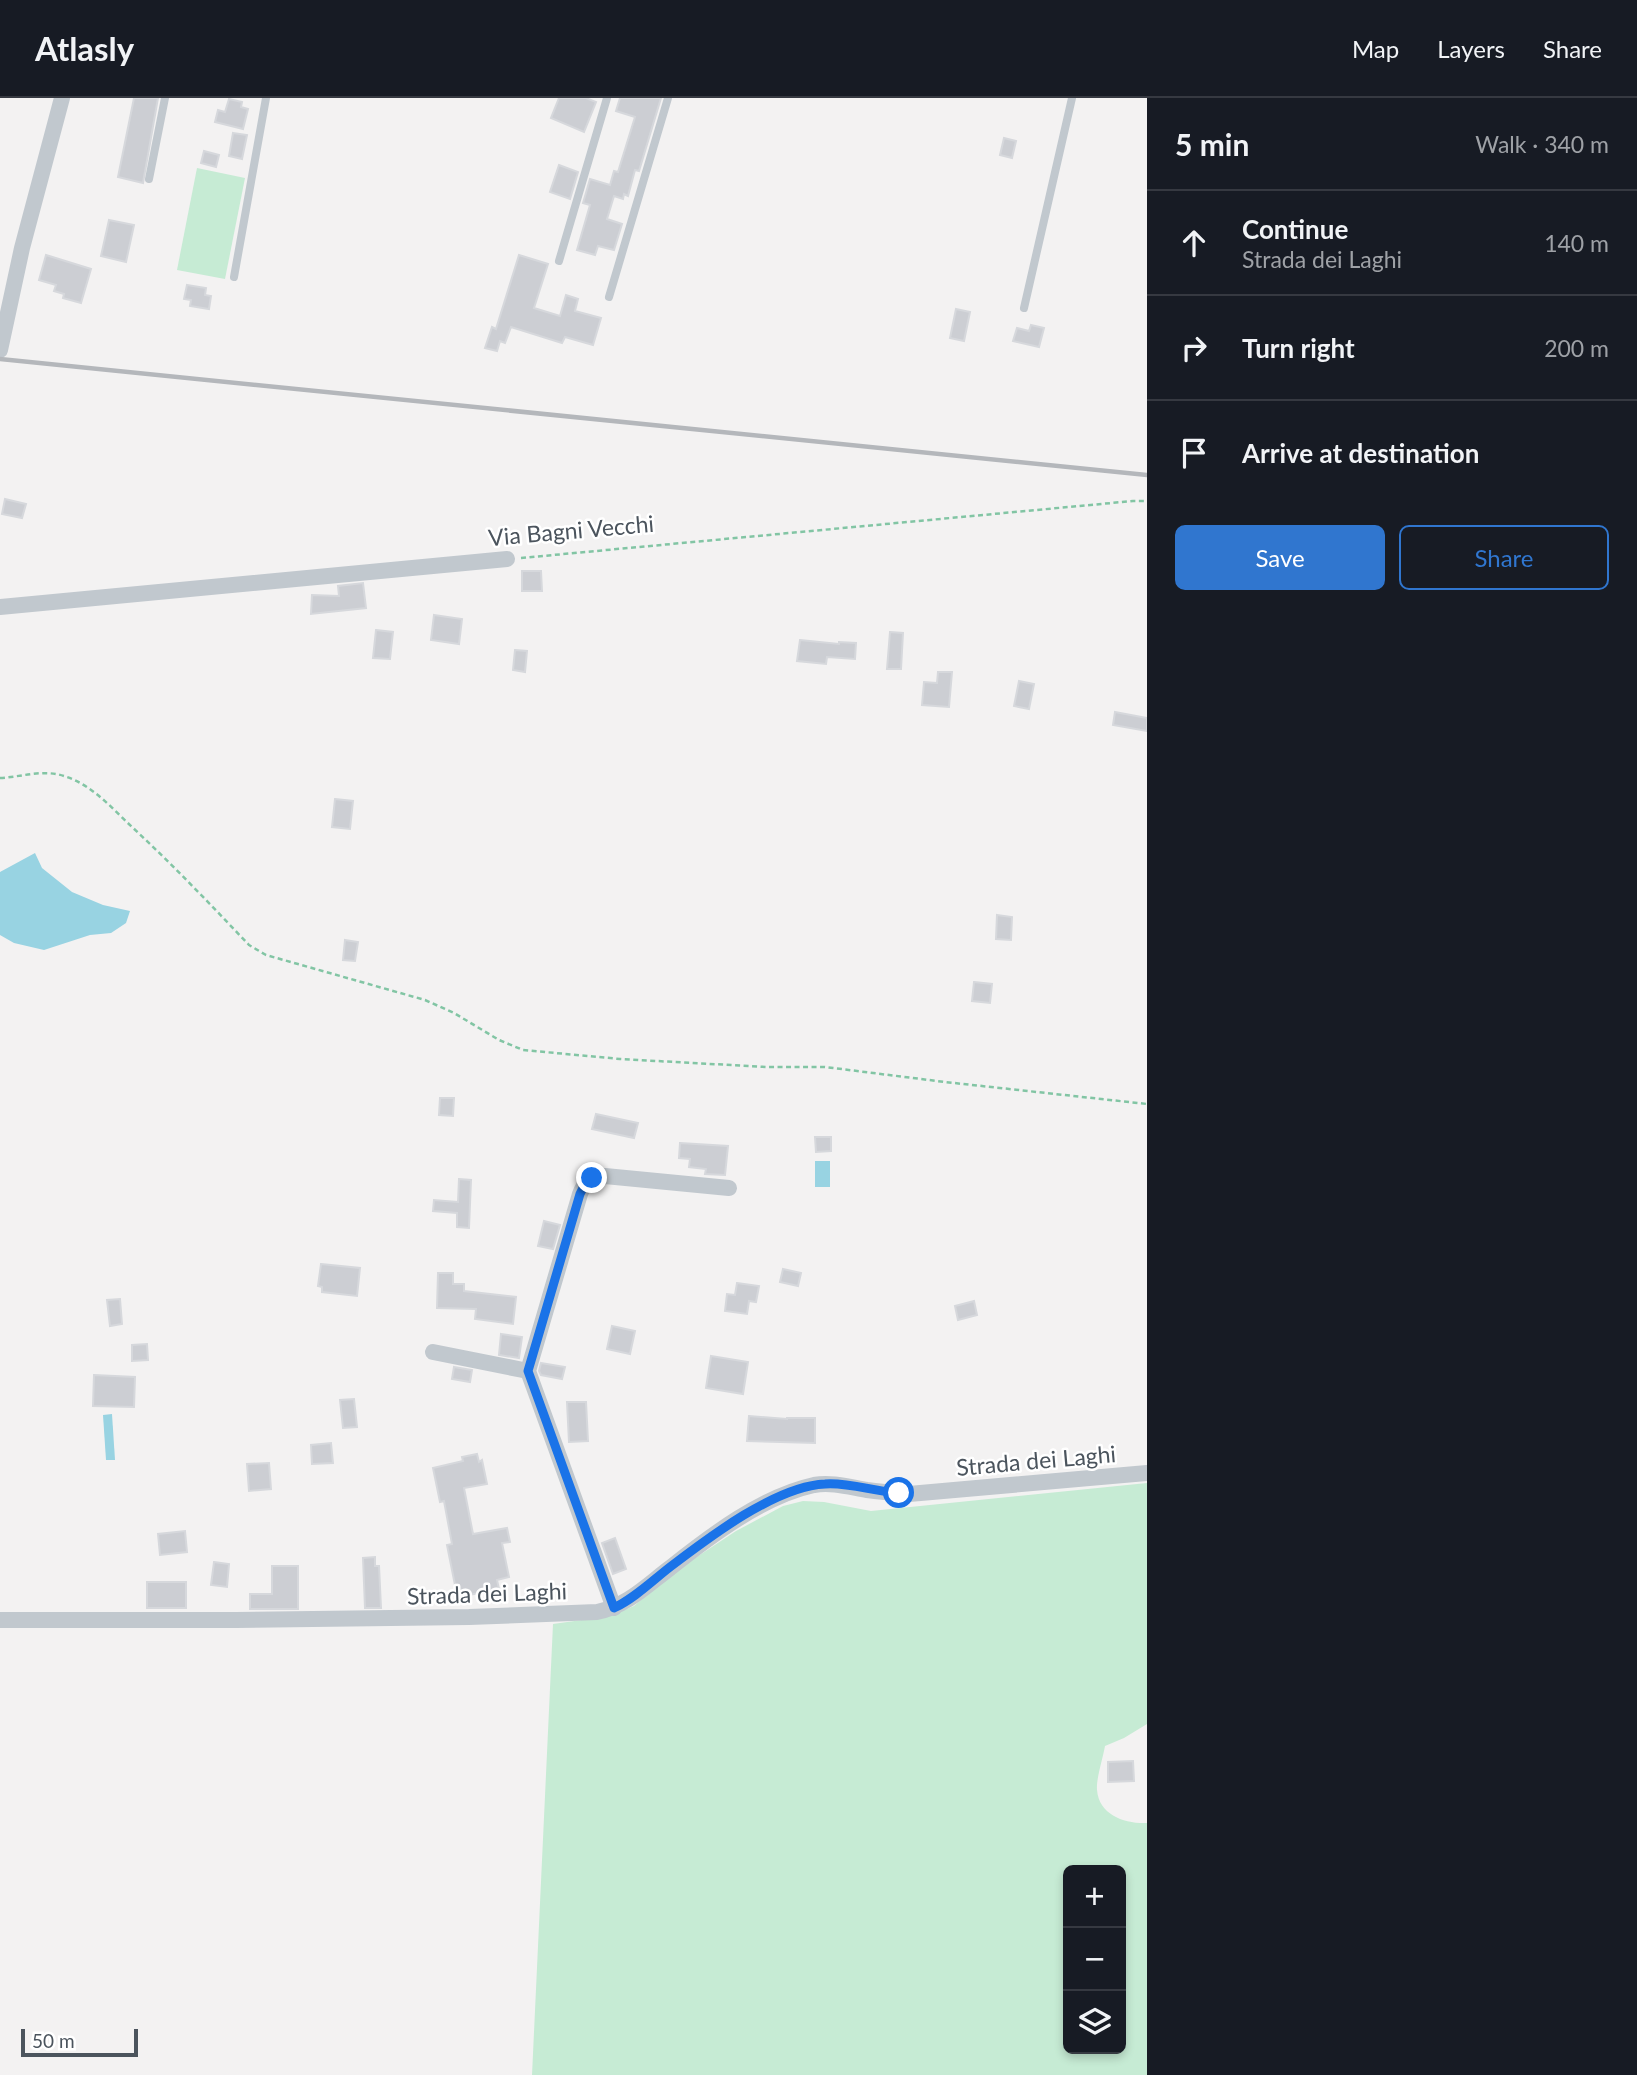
<!DOCTYPE html>
<meta charset="utf-8">
<style>
:root{--surface:#171b24;--page:#20242c;--text:#f1f3f6;--muted:#9ea1a6;--line:#363941;--accent:#3076cf}
body{margin:0;font-family:Lato,sans-serif;background:var(--page);color:var(--text)}
.controls{position:absolute;right:21px;bottom:21px;display:grid;overflow:hidden;border-radius:10px;box-shadow:0 4px 10px #0003}
.controls button{width:63px;height:63px;display:grid;place-items:center;padding:0;border:0;border-bottom:2px solid var(--line);background:var(--surface);color:var(--text);font:35px sans-serif}
.scale{position:absolute;left:21px;bottom:18px;width:117px;box-sizing:border-box;padding-left:7px;border:4px solid #4b545d;border-top:0;font-size:19px;line-height:24px;white-space:nowrap;color:#4b545d;-webkit-text-stroke:5px #fff;paint-order:stroke}
.stop{position:absolute;width:21px;height:21px;margin:-16px;border:5px solid #1a73e8;border-radius:50%;background:#fff}
.stop.end{background:#1a73e8;border-color:#fff;box-shadow:0 2px 7px #0008}
.list{margin:0;padding:0;list-style:none}
h2{display:flex;justify-content:space-between;align-items:center;height:91px;margin:0;padding:0 28px;font-size:30px}
h2 small{font-size:23px;font-weight:400;color:var(--muted)}
.list li{display:grid;grid-template-columns:46px 1fr auto;gap:21px;align-items:center;box-sizing:border-box;height:105px;padding:0 28px;border-top:2px solid var(--line)}
.list b{display:block;font-size:26px;white-space:nowrap}
.list p{margin:0;font-size:23px;white-space:nowrap;color:var(--muted)}
.list em{font-size:23px;font-style:normal;color:var(--muted)}
.actions{display:flex;gap:14px;padding:21px 28px}
.actions a{flex:1;padding:16px 0;border:2px solid var(--accent);border-radius:10px;text-align:center;font-size:24px;color:var(--accent)}
.actions .main{background:var(--accent);color:#fff}
.icon{flex:none;width:38px;height:38px;fill:none;stroke:currentColor;stroke-width:2;stroke-linecap:round;stroke-linejoin:round}
.map{position:relative;flex:none;width:1147px;height:1977px;overflow:hidden}
header{display:flex;align-items:center;gap:42px;box-sizing:border-box;height:98px;padding:0 35px;background:var(--surface);border-bottom:2px solid var(--line)}
header strong{font-size:33px}
nav{display:flex;gap:38px;margin-inline-start:auto;font-size:24px}
main{display:flex}
aside{flex:1;background:var(--surface)}
.map>svg:first-child{display:block}
.green{fill:#c6ebd4;fill-rule:evenodd}
.water{fill:#98d3e2}
.building{fill:#ccced3;stroke:#d6d8dc;stroke-width:2}
.lines{fill:none;stroke-linecap:round;stroke-linejoin:round}
.path{stroke:#82c5a4;stroke-width:2.5;stroke-dasharray:5 3.5;stroke-linecap:butt}
.lane{stroke:#c1c8ce;stroke-width:8}
.street{stroke:#c1c8ce;stroke-width:16}
.rail{stroke:#b4b7bb;stroke-width:4.5}
.route{stroke:#1a73e8;stroke-width:9}
.labels{text-anchor:middle;dominant-baseline:central;stroke-width:5;stroke-linejoin:round;paint-order:stroke}
.street-label{font-size:23px;fill:#4b545d;stroke:#fff}
</style>
<header>
<strong>Atlasly</strong>
<nav><a>Map</a><a>Layers</a><a>Share</a></nav>
</header>
<main>
<div class="map">
<svg width="1147" height="1977" viewBox="0 0 1147 1977">
<rect width="100%" height="100%" fill="#f3f2f2"/>
<g class="green">
<path d="M197,70L245,80L225,181L177,172Z"/>
<path d="M1147,1385V1626L1124,1640L1105,1648C1103,1660 1096,1681 1097,1692C1099,1717 1125,1726 1147,1725V1977H532L553,1526L610,1518L634,1508L671,1476L736,1433L783,1408L803,1403L824,1404L871,1413ZM1068,1772H1121V1951H1068Z"/>
</g>
<g class="water">
<path d="M35,755L42,770L72,794L103,807L130,813L126,825L111,835L90,837L44,852L14,845L0,837V774Z"/>
<rect x="815" y="1063" width="15" height="26"/>
<path d="M112,1316L115,1362H106L103,1317Z"/>
</g>
<g class="building">
<path d="M134,0H158L143,85L118,79Z"/>
<path d="M559,0H586L596,4L584,34L551,20Z"/>
<path d="M620,0H661L639,73L635,72L628,98L624,96L623,101L614,98L607,121L622,126L614,152L598,148L595,157L577,152L590,107L583,105L590,81L610,87L614,73L618,74L635,19L616,13Z"/>
<path d="M229,1L242,4L241,9L248,11L243,31L215,24L218,12L225,14Z"/>
<path d="M233,35L247,37L242,61L229,58Z"/>
<path d="M1004,40L1016,43L1012,60L1000,57Z"/>
<path d="M204,53L219,57L216,69L201,65Z"/>
<path d="M559,67L578,74L570,101L550,94Z"/>
<path d="M109,122L134,127L126,164L101,158Z"/>
<path d="M46,157L91,171L81,205L63,200L64,196L54,193L56,187L39,182Z"/>
<path d="M519,157L548,166L534,210L560,218L566,197L578,201L575,213L601,220L593,247L565,239L562,245L511,229L505,245L500,243L497,253L485,250L492,229L496,231Z"/>
<path d="M187,187L206,190L205,197L211,198L209,211L190,208L191,202L184,201Z"/>
<path d="M956,211L970,214L964,243L950,240Z"/>
<path d="M1031,227L1044,230L1039,249L1013,243L1017,230L1029,233Z"/>
<path d="M5,401L26,406L22,420L2,416Z"/>
<path d="M522,473H541L542,493H522Z"/>
<path d="M363,485L366,510L311,516L312,497L339,498L338,488Z"/>
<path d="M434,517L462,521L459,546L431,542Z"/>
<path d="M376,532L393,534L390,561L373,560Z"/>
<path d="M890,534L903,535L901,571H887Z"/>
<path d="M800,542L839,546V544L856,545L855,561L827,559L826,566L797,563Z"/>
<path d="M515,552L527,553L525,574L513,572Z"/>
<path d="M938,574H952L949,609L922,607L924,584L937,585Z"/>
<path d="M1019,583L1034,586L1029,611L1014,608Z"/>
<path d="M1115,614L1147,620V633L1113,627Z"/>
<path d="M335,701L353,703L350,731L332,729Z"/>
<path d="M997,817L1012,819L1011,842L996,841Z"/>
<path d="M345,842L358,844L355,863L343,862Z"/>
<path d="M974,884L992,886L990,905L972,903Z"/>
<path d="M440,1000H454L453,1018L439,1017Z"/>
<path d="M596,1016L638,1025L634,1040L592,1031Z"/>
<path d="M815,1039H831V1053L816,1054Z"/>
<path d="M680,1045L728,1048L725,1077L705,1076L706,1071L689,1069L690,1061L679,1060Z"/>
<path d="M459,1081L471,1082L469,1130L457,1129V1115L433,1113L434,1102L458,1104Z"/>
<path d="M544,1123L560,1127L553,1151L538,1148Z"/>
<path d="M321,1166L360,1170L357,1198L322,1194V1189L318,1188Z"/>
<path d="M783,1171L801,1175L798,1188L780,1184Z"/>
<path d="M438,1175H453V1186H464V1193L516,1199L513,1226L475,1221L476,1211L437,1210Z"/>
<path d="M737,1185L759,1188L756,1204L749,1203L747,1216L725,1213L727,1196L735,1197Z"/>
<path d="M120,1201L122,1226L110,1228L107,1202Z"/>
<path d="M974,1203L977,1217L958,1222L955,1208Z"/>
<path d="M612,1228L635,1233L630,1256L607,1251Z"/>
<path d="M501,1236L522,1239L519,1260L499,1257Z"/>
<path d="M147,1246L148,1262L132,1263V1247Z"/>
<path d="M711,1258L748,1264L743,1296L706,1290Z"/>
<path d="M541,1265L565,1269L562,1281L541,1277L539,1273Z"/>
<path d="M454,1269L472,1272L470,1284L452,1281Z"/>
<path d="M94,1277L135,1279L134,1309L93,1308Z"/>
<path d="M354,1301L357,1329L343,1330L340,1302Z"/>
<path d="M567,1304H586L588,1343L569,1344Z"/>
<path d="M749,1318L787,1321V1320H815V1345L747,1343Z"/>
<path d="M331,1345L333,1365L312,1366L311,1347Z"/>
<path d="M477,1356L479,1364L482,1362L487,1386L464,1390L473,1436L507,1430L510,1444L502,1445L509,1479L497,1482L499,1491L469,1497L470,1500L458,1502L447,1447L452,1446L444,1403L440,1404L433,1370L463,1363L462,1359Z"/>
<path d="M269,1365L271,1391L249,1393L247,1366Z"/>
<path d="M185,1433L187,1454L160,1457L158,1436Z"/>
<path d="M615,1440L626,1471L613,1476L602,1445Z"/>
<path d="M375,1459V1468H379L381,1510H365L363,1460Z"/>
<path d="M214,1464L229,1466L227,1489L211,1487Z"/>
<path d="M272,1468H298V1511H250V1496H272Z"/>
<rect x="147" y="1484" width="39" height="26"/>
<path d="M1133,1663L1134,1683L1108,1684V1664Z"/>
</g>
<g class="lines">
<g class="path">
<path d="M521,460L1133,403H1147"/>
<path d="M0,680C21,679 43,671 64,678C91,686 112,710 132,729C173,767 211,807 249,847L266,857L425,902L454,915L499,942L523,952L620,961L767,969H825L945,984L1147,1006"/>
</g>
<g class="lane">
<path d="M149,81L165,0"/>
<path d="M559,163L607,0"/>
<path d="M234,179L266,0"/>
<path d="M609,199L668,0"/>
<path d="M1024,210L1072,0"/>
</g>
<g class="street">
<path d="M0,252L22,150L62,0"/>
<path d="M0,509L507,461"/>
<path d="M433,1254L528,1273"/>
<path d="M614,1510L528,1273L580,1096C585,1083 591,1078 605,1078L729,1090"/>
<path d="M0,1522H236L469,1519L597,1514C627,1508 646,1488 670,1470C710,1438 763,1398 814,1387C832,1384 849,1389 867,1392C881,1394 895,1395 909,1396L1147,1375"/>
</g>
<path class="rail" d="M0,261L1147,377"/>
</g>
<g class="lines">
<path class="route" d="M592,1080L586,1084L580,1096L528,1273L614,1510C635,1500 652,1483 670,1469C708,1440 776,1388 825,1386C849,1384 875,1394 899,1395"/>
</g>
<g class="labels">
<g class="street-label">
<text transform="translate(571 432) rotate(-5)">Via Bagni Vecchi</text>
<text transform="translate(1036 1362) rotate(-5)">Strada dei Laghi</text>
<text transform="translate(487 1495) rotate(-2)">Strada dei Laghi</text>
</g>
</g>
</svg>
<div class="controls">
<button>+</button>
<button>−</button>
<button><svg class="icon" aria-label="layers" viewBox="0 0 24 24"><path d="M12 4l9 5-9 5-9-5zM3 14l9 5 9-5"/></svg></button>
</div>
<div class="scale">50 m</div>
<div class="stop" style="left:899px;top:1395px"></div>
<div class="stop end" style="left:592px;top:1080px"></div>
</div>
<aside>
<h2>5 min<small>Walk · 340 m</small></h2>
<ul class="list">
<li><svg class="icon" aria-label="ahead" viewBox="0 0 24 24"><path d="M12 20V5M6 11l6-6 6 6"/></svg><div><b>Continue</b><p>Strada dei Laghi</p></div><em>140 m</em></li>
<li><svg class="icon" aria-label="right" viewBox="0 0 24 24"><path d="M7 20v-9h11M14 6l5 5-5 5"/></svg><div><b>Turn right</b></div><em>200 m</em></li>
<li><svg class="icon" aria-label="arrive" viewBox="0 0 24 24"><path d="M6 21V4h12l-3 4 3 4H6"/></svg><div><b>Arrive at destination</b></div></li>
</ul>
<div class="actions"><a class="main">Save</a><a>Share</a></div>
</aside>
</main>
